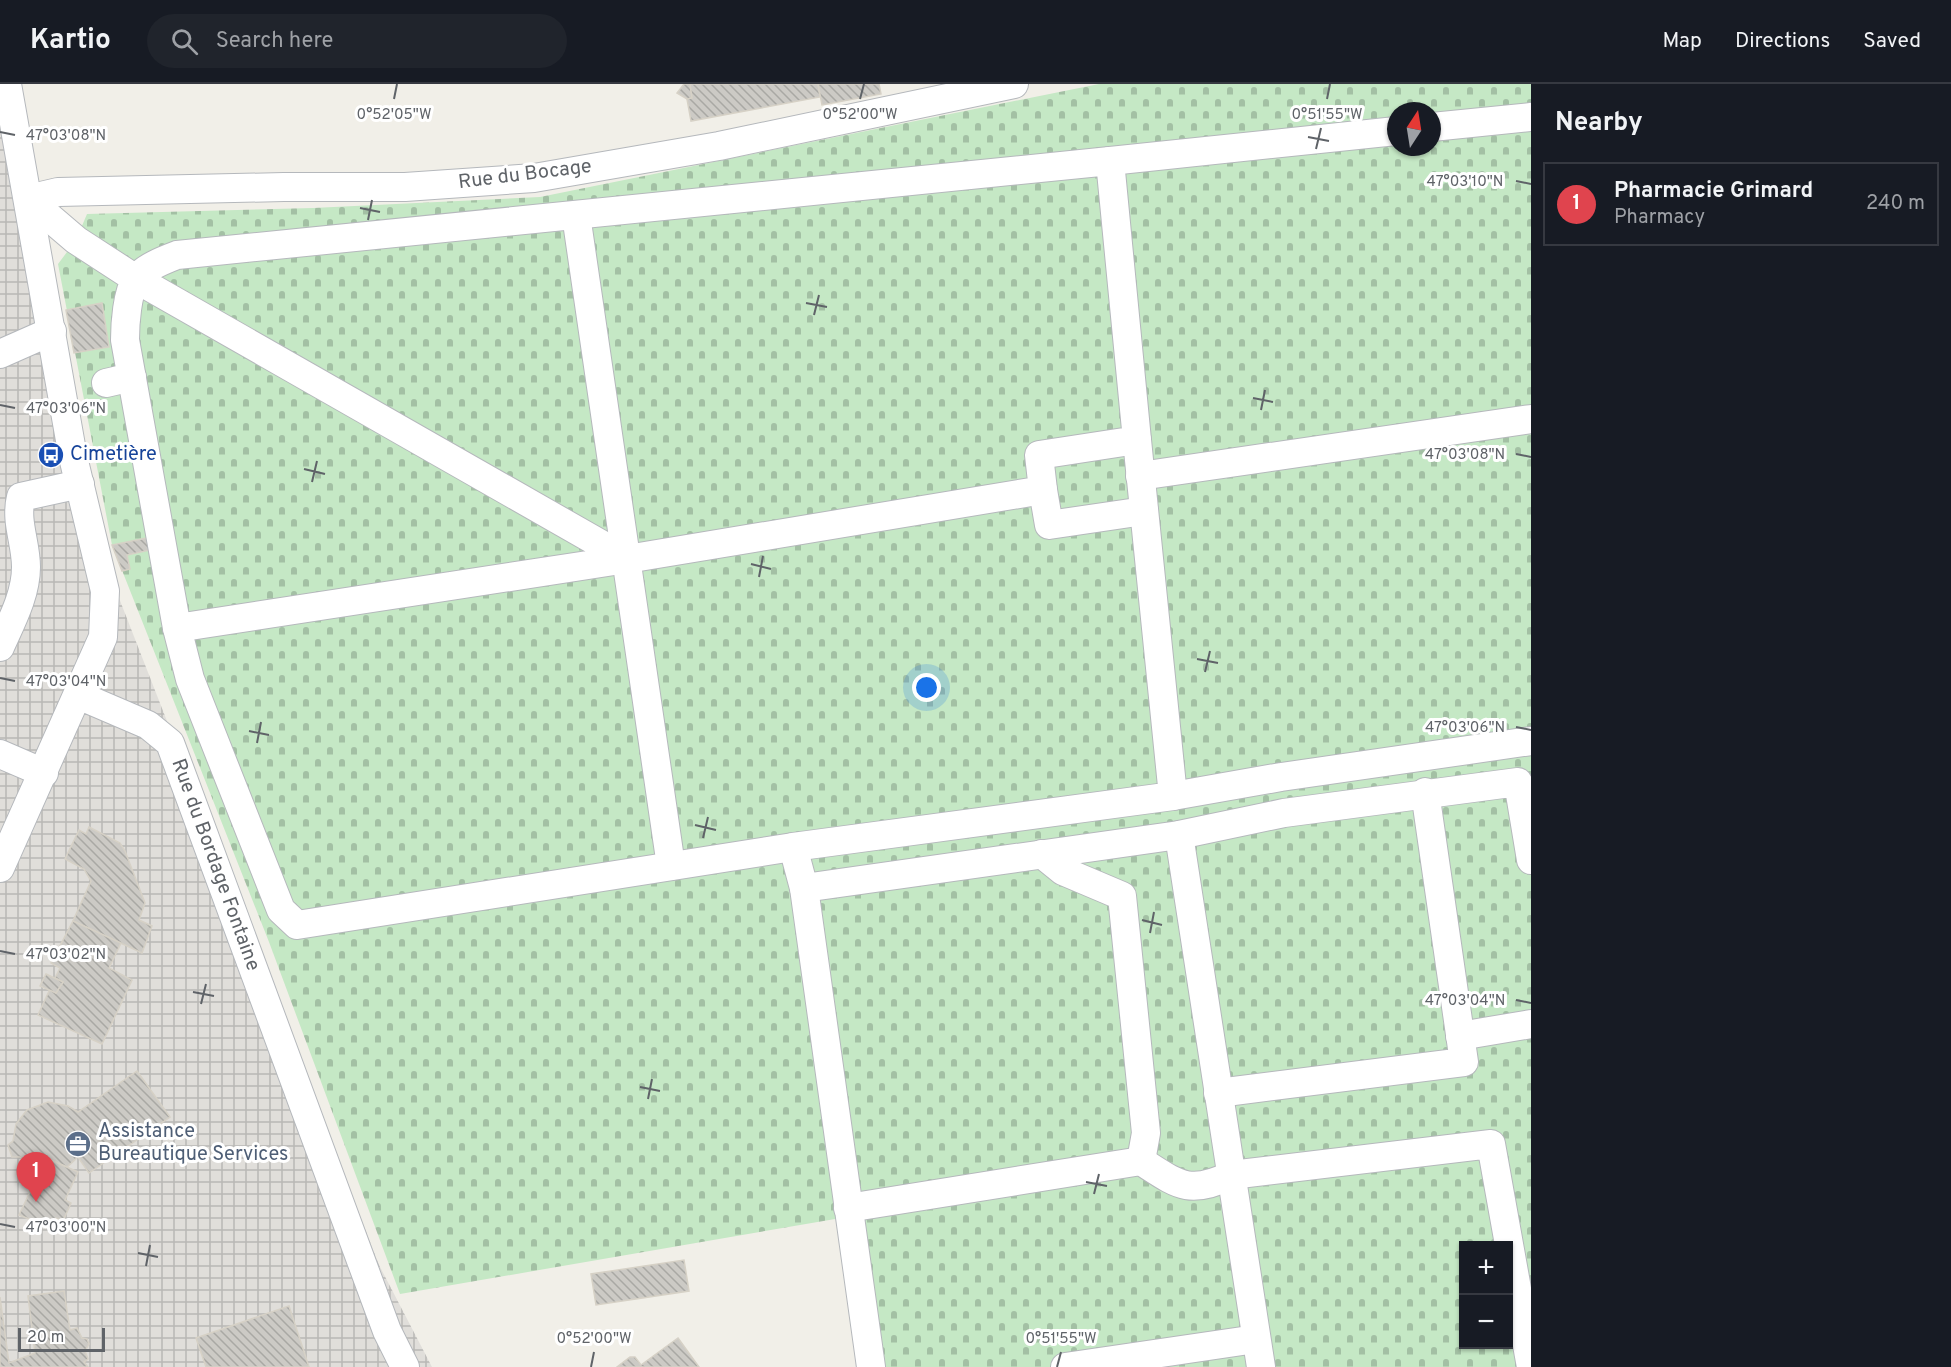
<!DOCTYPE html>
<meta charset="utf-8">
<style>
:root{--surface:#171b24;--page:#20242c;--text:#f1f3f6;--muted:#9ea1a6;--line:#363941;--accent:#ea4335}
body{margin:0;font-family:Overpass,sans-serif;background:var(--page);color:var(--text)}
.controls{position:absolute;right:18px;bottom:18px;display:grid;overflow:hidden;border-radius:0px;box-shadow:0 2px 4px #0004}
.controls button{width:54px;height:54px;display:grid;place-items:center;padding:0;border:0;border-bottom:2px solid var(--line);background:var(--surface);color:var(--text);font:30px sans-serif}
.compass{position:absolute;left:1387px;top:18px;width:54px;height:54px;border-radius:50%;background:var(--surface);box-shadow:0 2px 4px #0004;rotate:12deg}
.scale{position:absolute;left:18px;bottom:15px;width:87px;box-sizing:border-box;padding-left:6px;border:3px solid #5f6368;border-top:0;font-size:16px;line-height:21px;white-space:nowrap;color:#5f6368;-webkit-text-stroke:4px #fff;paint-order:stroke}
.you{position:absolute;left:927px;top:604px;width:21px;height:21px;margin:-15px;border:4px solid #fff;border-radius:50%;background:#1a73e8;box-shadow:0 0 0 9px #1a73e833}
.badge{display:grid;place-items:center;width:39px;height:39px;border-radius:50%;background:var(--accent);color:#fff;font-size:20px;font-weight:700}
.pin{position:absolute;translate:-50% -50px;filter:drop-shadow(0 2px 3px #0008)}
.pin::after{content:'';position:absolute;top:32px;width:21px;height:18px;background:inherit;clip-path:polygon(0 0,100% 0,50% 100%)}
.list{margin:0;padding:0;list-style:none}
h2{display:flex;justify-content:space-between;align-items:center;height:78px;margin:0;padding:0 24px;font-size:26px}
h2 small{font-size:20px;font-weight:400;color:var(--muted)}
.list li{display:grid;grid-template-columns:39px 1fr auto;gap:18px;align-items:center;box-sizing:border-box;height:84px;margin:0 12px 12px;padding:0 12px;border:2px solid var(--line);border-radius:0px}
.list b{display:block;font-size:22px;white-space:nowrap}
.list p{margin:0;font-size:20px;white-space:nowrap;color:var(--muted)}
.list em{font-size:20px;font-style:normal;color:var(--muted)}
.icon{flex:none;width:33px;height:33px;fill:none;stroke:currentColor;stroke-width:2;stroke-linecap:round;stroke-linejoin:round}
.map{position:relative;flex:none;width:1531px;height:1283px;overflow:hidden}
header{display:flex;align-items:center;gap:36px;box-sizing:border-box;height:84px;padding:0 30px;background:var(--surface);border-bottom:2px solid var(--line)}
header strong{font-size:28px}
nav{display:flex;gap:33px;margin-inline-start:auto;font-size:21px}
.search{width:420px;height:54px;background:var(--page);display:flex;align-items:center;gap:15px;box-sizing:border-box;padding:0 21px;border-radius:33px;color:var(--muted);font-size:22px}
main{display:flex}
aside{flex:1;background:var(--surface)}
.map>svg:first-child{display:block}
.industrial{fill:url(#industrial-grid)}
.cemetery{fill:url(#cemetery-stones);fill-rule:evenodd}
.building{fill:url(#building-back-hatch);stroke:#d6d1c6;stroke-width:1.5}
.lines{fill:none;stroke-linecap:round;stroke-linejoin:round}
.minor-casing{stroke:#b5b8bc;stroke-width:30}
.minor{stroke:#fff;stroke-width:28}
.ticks{fill:none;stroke:#5f6368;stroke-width:2}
.labels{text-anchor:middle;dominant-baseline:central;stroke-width:6;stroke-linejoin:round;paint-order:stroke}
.street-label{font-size:20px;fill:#5f6368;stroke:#fff}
.transit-label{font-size:20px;fill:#164399;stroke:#fff;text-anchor:start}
.service-label{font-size:20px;fill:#4e5e75;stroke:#fff;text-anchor:start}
.ticks-label{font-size:15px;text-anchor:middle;fill:#5f6368;stroke:#fff;stroke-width:6;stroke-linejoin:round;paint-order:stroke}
</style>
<header>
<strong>Kartio</strong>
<div class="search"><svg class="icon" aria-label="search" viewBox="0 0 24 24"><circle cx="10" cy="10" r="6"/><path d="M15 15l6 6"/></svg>Search here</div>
<nav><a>Map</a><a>Directions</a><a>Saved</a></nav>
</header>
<main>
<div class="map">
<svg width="1531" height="1283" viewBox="0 0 1531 1283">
<defs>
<pattern id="industrial-grid" width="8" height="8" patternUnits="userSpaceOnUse" patternTransform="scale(1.5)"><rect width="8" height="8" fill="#e0deda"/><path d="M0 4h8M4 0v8" fill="none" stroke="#b9b8b5"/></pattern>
<pattern id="cemetery-stones" width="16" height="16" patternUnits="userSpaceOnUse" patternTransform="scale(1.5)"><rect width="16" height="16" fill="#c5e8c5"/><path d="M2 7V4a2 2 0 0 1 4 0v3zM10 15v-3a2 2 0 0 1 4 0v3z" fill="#a3c0a4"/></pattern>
<pattern id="building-back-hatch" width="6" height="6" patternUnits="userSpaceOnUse" patternTransform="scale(1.5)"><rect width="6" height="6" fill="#cccac5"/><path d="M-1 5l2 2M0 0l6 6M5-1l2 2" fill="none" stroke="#a9a8a4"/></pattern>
</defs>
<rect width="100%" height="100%" fill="#f1efe8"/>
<path class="industrial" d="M0,0L46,190L119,514L379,1181L432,1283H0Z"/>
<path class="cemetery" d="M1099,0H1531V1283H868L841,1134L400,1210L269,858L112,461L58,180L76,156L87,130L313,124L540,113ZM1396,27H1432V63H1396ZM1464,1162H1508V1260H1464Z"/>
<g class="building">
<path d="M684,0H690L692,14L687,15L677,9Z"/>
<path d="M690,0H818L820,13L691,37L687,15L692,14Z"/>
<path d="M818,0H879L881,10L822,21Z"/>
<path d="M102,219L109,263L74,269L66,226Z"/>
<path d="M147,454L150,466L127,471L130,485L122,487L112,461Z"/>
<path d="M89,743L120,759L125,767L145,819L139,836L152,842L142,869L73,837L91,797L84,785L65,775L79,746L86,750Z"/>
<path d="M73,837L121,859L109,884L132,896L102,960L38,931L50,905L56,909L63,898L55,894L60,884L51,879Z"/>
<path d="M46,890L63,898L56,909L40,902Z"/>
<path d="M137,987L170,1033L89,1089L78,1073L67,1083L46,1074L39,1090L20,1073H12L8,1061L13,1057L16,1040L27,1026L48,1018L68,1022L78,1028Z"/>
<path d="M46,1074L78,1088L65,1116L71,1119L63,1137L56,1134L52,1144L19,1131Z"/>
<path d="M684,1176L689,1207L596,1221L591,1190Z"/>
<path d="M64,1207L70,1246L77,1244L82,1254L87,1255L89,1260L85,1267L88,1275L84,1278L88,1283H0V1213L9,1279L35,1269L28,1212Z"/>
<path d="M289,1222L309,1283H206L196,1254Z"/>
<path d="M678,1254L699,1283H617L630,1273H635L641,1281Z"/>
</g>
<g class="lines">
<g class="minor-casing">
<g id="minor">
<path d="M1432,43L1531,33"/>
<path d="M1110,77L1396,47"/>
<path d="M28,115L76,156L136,195L627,475L1043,406L1039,371L1137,356L1110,77L177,171C164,176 145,183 136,195C127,209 125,240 125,256L177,544L627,475"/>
<path d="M28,115L58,108L284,103H405L534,94L719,62L1014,0"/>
<path d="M576,131L671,782"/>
<path d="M0,270L52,247"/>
<path d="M106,299L132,293"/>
<path d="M1140,392L1531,335"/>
<path d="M1043,406L1049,441L1144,427"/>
<path d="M177,544L190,595L281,826L297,841L793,763L1173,712L1137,356"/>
<path d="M0,563C11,538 26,511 26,483C26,458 15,438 21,413L80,400"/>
<path d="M78,611L148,641L170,659L387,1247L405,1283"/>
<path d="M0,670L44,689"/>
<path d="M1173,712L1281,693L1531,657"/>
<path d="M1179,751L1261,1283"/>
<path d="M793,763L804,804L871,1283"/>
<path d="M1042,770L1063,787L1122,812L1146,1049L1141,1077"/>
<path d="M0,784L103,553L105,507L73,373L7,0"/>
<path d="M804,804L1179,751L1284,729L1518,698L1531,776"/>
<path d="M1460,952L1531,940"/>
<path d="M1218,1009L1464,978L1425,708"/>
<path d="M848,1124L1141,1077C1177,1100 1189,1112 1231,1091L1491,1060L1531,1283"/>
<path d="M1065,1283L1256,1255"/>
</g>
</g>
<use href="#minor" class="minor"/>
</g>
<path class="ticks" d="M394,15L397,0M860,15L864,0M1327,15L1330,0M0,48L15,51M1308,53L1329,57M1316,65L1321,44M1516,97L1531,100M360,124L380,128M368,136L372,116M806,219L827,223M814,231L819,211M1253,314L1273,318M0,321L15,324M1261,326L1265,306M1516,370L1531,373M304,385L325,390M312,398L317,377M751,480L771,485M759,493L763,472M1197,575L1218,579M1205,588L1210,567M0,594L15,597M1516,643L1531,646M249,647L269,651M257,659L261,638M695,741L716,746M703,754L708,733M1142,836L1162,841M1150,849L1154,828M0,867L15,870M193,908L214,912M1516,916L1531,919M201,920L206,900M640,1003L660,1007M648,1015L652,995M1086,1098L1107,1102M1094,1110L1099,1090M0,1140L15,1143M138,1169L158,1173M146,1182L150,1161M591,1283L594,1268M1057,1283L1061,1268"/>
<defs>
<g id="bus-disc" transform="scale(1.35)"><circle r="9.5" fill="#1a4fb4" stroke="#fff"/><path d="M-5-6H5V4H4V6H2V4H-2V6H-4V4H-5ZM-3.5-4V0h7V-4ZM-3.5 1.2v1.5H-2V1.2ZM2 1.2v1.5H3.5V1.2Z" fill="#fff"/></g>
<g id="office-disc" transform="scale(1.35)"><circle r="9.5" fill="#5c6f8a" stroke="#fff"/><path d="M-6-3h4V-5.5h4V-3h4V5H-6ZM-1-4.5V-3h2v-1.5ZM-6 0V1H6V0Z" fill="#fff"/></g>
</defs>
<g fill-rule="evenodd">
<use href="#bus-disc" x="51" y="371"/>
<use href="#office-disc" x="78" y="1060"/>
</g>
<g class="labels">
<g class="street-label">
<text transform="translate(525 91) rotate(-7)">Rue du Bocage</text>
<text transform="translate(215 781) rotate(70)">Rue du Bordage Fontaine</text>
</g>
<g class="transit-label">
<text x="70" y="371">Cimetière</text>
</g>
<g class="service-label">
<text x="98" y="1048">Assistance<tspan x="98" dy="23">Bureautique Services</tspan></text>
</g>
</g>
<g class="ticks-label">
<text x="394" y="35">0°52'05"W</text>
<text x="860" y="35">0°52'00"W</text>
<text x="1327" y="35">0°51'55"W</text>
<text x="66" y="56">47°03'08"N</text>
<text x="1465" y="102">47°03'10"N</text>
<text x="66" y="329">47°03'06"N</text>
<text x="1465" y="375">47°03'08"N</text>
<text x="66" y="602">47°03'04"N</text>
<text x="1465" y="648">47°03'06"N</text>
<text x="66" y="875">47°03'02"N</text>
<text x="1465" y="921">47°03'04"N</text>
<text x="66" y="1148">47°03'00"N</text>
<text x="594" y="1259">0°52'00"W</text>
<text x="1061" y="1259">0°51'55"W</text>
</g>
</svg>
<div class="controls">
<button>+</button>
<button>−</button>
</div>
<svg class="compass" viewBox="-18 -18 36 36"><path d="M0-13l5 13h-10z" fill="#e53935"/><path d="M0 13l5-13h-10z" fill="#9ea1a6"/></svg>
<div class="scale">20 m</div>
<div class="you"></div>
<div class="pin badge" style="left:36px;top:1118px;background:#e0444e">1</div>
</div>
<aside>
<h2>Nearby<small></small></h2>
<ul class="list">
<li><span class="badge" style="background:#e0444e">1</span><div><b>Pharmacie Grimard</b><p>Pharmacy</p></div><em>240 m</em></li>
</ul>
</aside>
</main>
